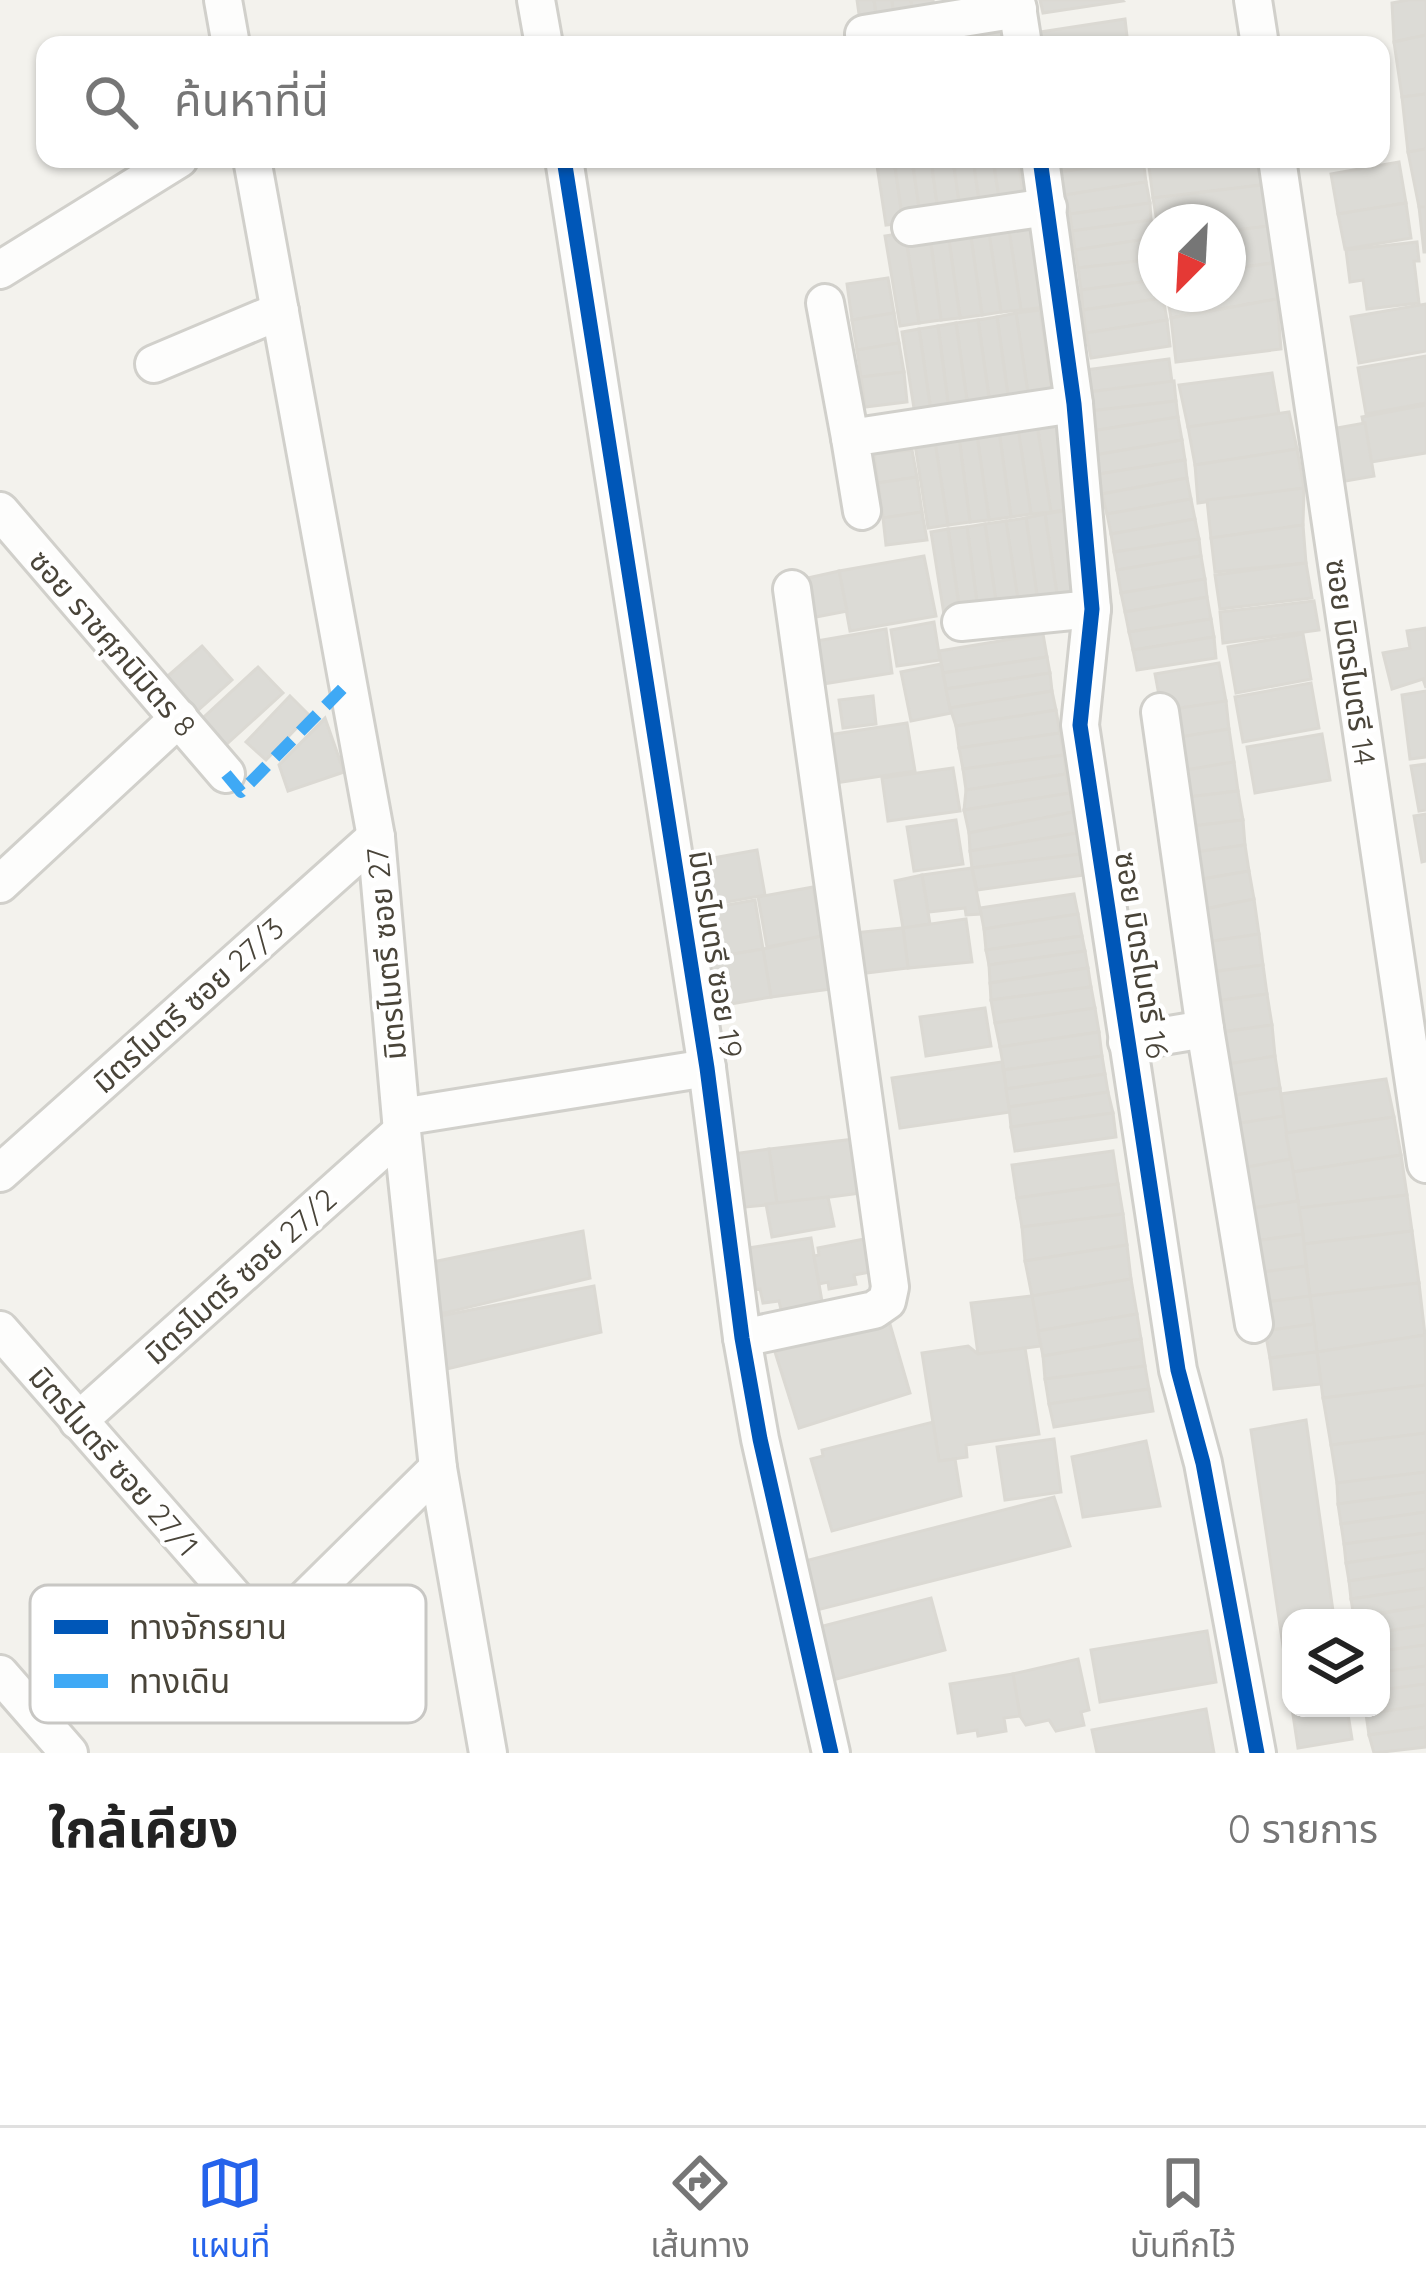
<!DOCTYPE html>
<html lang="th">
<meta charset="utf-8">
<style>
:root{--surface:#fff;--page:#f2f2f2;--text:#222;--muted:#767676;--line:#e0e0e0;--accent:#2563eb}
body{margin:0;font-family:Quicksand,"Noto Sans Thai",sans-serif;background:var(--page);color:var(--text)}
.controls{position:absolute;right:36px;bottom:36px;display:grid;overflow:hidden;border-radius:24px;box-shadow:0 3px 9px #0004}
.controls button{width:108px;height:108px;display:grid;place-items:center;padding:0;border:0;border-bottom:3px solid var(--line);background:var(--surface);color:var(--text);font:60px sans-serif}
.compass{position:absolute;left:1138px;top:204px;width:108px;height:108px;border-radius:50%;background:var(--surface);box-shadow:0 3px 9px #0004;rotate:204deg}
.list{margin:0;padding:0;list-style:none}
h2{display:flex;justify-content:space-between;align-items:center;height:156px;margin:0;padding:0 48px;font-size:51px}
h2 small{font-size:39px;font-weight:400;color:var(--muted)}
.icon{flex:none;width:66px;height:66px;fill:none;stroke:currentColor;stroke-width:2;stroke-linecap:round;stroke-linejoin:round}
.map{position:relative;flex:none;width:1426px;height:1753px;overflow:hidden}
.search{position:absolute;background:var(--surface);box-shadow:0 3px 9px #0004;left:36px;right:36px;top:36px;height:132px;display:flex;align-items:center;gap:30px;box-sizing:border-box;padding:0 42px;border-radius:24px;color:var(--muted);font-size:45px}
.sheet{height:372px;background:var(--surface)}
nav{display:flex;justify-content:space-around;align-items:center;box-sizing:border-box;height:168px;border-top:3px solid var(--line);background:var(--surface);font-size:33px;color:var(--muted)}
nav a{display:grid;justify-items:center;gap:6px}
nav .on{color:var(--accent)}
.map>svg:first-child{display:block}
.building{fill:#dcdbd6;stroke:#dbd9d3;stroke-width:3}
.lines{fill:none;stroke-linecap:round;stroke-linejoin:round}
.minor-casing{stroke:#d1d0cb;stroke-width:42}
.minor{stroke:#fdfdfc;stroke-width:36}
.quiet{stroke:#3fa9f5;stroke-width:12;stroke-dasharray:24 12;stroke-linecap:butt}
.cycleway-casing{stroke:#fff;stroke-width:22}
.cycleway{stroke:#0057b8;stroke-width:15}
.labels{text-anchor:middle;dominant-baseline:central;stroke-width:9;stroke-linejoin:round;paint-order:stroke}
.street-label{font-size:30px;fill:#494439;stroke:#fff}
.key{fill:#fff;stroke:#c8c7c4;stroke-width:3}
.key-label{font-size:33px;fill:#494439}
</style>
<div class="map">
<svg width="1426" height="1753" viewBox="0 0 1426 1753">
<rect width="100%" height="100%" fill="#f3f2ed"/>
<g class="building">
<path d="M857,0H874L878,26L861,28Z"/>
<path d="M874,0H892L895,24L878,26Z"/>
<path d="M892,0H911L914,22L895,24Z"/>
<path d="M911,0H933L936,19L914,22Z"/>
<path d="M1040,0H1122L1123,1L1043,13Z"/>
<path d="M1408,0H1426V35L1394,42L1392,3Z"/>
<path d="M1005,14L1010,45H984L980,18Z"/>
<path d="M980,18L984,45H964L960,20Z"/>
<path d="M1125,19L1128,45H1042L1040,32Z"/>
<path d="M960,20L964,45H945L942,24Z"/>
<path d="M1426,35V94L1402,97L1394,42Z"/>
<path d="M1426,94V149L1408,152L1402,97Z"/>
<path d="M1426,149V207H1419L1408,152Z"/>
<path d="M876,159H894L903,223L886,225Z"/>
<path d="M894,159H912L921,221L903,223Z"/>
<path d="M912,159H931L939,219L921,221Z"/>
<path d="M931,159H953L961,216L939,219Z"/>
<path d="M953,159H973L981,213L961,216Z"/>
<path d="M973,159H993L1001,211L981,213Z"/>
<path d="M993,159H1018L1025,207L1001,211Z"/>
<path d="M1060,159H1141L1061,172Z"/>
<path d="M1143,159L1146,182L1065,195L1061,172Z"/>
<path d="M1148,159H1257L1262,185L1153,198Z"/>
<path d="M1399,162L1406,203L1338,214L1331,174Z"/>
<path d="M1146,182L1150,203L1070,214L1065,195Z"/>
<path d="M1262,185L1269,226L1228,231V222H1157L1153,198Z"/>
<path d="M1150,203L1151,220L1072,231L1070,214Z"/>
<path d="M1406,203L1411,238L1345,249L1338,214Z"/>
<path d="M1419,207H1426V252H1424Z"/>
<path d="M1032,213L1047,307L1021,310L1007,217Z"/>
<path d="M1007,217L1021,310L1001,312L987,220Z"/>
<path d="M987,220L1001,312L982,315L969,223Z"/>
<path d="M1151,220L1153,238L1075,250L1072,231Z"/>
<path d="M969,223L982,315L960,318L947,226Z"/>
<path d="M947,226L960,318L941,320L929,229Z"/>
<path d="M1269,226L1273,263L1228,269V231Z"/>
<path d="M929,229L941,320L919,323L905,233Z"/>
<path d="M905,233L919,323L900,326L885,236Z"/>
<path d="M1153,238L1156,259L1078,268L1075,250Z"/>
<path d="M1417,242L1419,261H1414L1419,303L1367,309L1363,280L1350,282L1346,250Z"/>
<path d="M1156,259V280L1081,290L1078,268Z"/>
<path d="M1273,263L1277,299L1171,318L1167,294H1228V269Z"/>
<path d="M888,278L894,313L852,320L847,284Z"/>
<path d="M1156,280V294L1163,298L1083,310L1081,290Z"/>
<path d="M1163,298L1167,320L1086,333L1083,310Z"/>
<path d="M1277,299L1281,349L1176,362L1171,318Z"/>
<path d="M1426,304V351L1359,363L1351,317Z"/>
<path d="M1040,310L1054,404L1030,407L1016,313Z"/>
<path d="M894,313L899,343L857,350L852,320Z"/>
<path d="M1016,313L1030,407L1010,410L997,317Z"/>
<path d="M997,317L1010,410L991,412L978,320Z"/>
<path d="M978,320L991,412L969,415L956,323Z"/>
<path d="M1167,320L1170,346L1091,358L1086,333Z"/>
<path d="M956,323L969,415L950,418L938,326Z"/>
<path d="M938,326L950,418L932,419L919,329Z"/>
<path d="M919,329L932,419L916,421L902,332Z"/>
<path d="M899,343L904,372L861,377L857,350Z"/>
<path d="M1426,356V403L1366,414L1358,368Z"/>
<path d="M1169,359L1172,382L1088,392L1085,370Z"/>
<path d="M904,372L907,402L865,407L861,377Z"/>
<path d="M1272,373L1279,414L1188,427L1179,385Z"/>
<path d="M1174,381L1176,401L1090,411L1088,392Z"/>
<path d="M1176,401L1178,417L1092,431L1090,411Z"/>
<path d="M1426,405V453L1371,462L1362,417Z"/>
<path d="M1289,412L1297,449L1195,465L1188,427Z"/>
<path d="M1061,415L1076,508L1051,512L1036,419Z"/>
<path d="M1178,417L1182,440L1095,455L1092,431Z"/>
<path d="M1036,419L1051,512L1031,514L1017,422Z"/>
<path d="M1017,422L1031,514L1011,517L998,424Z"/>
<path d="M1365,423L1374,476L1334,483L1326,430Z"/>
<path d="M998,424L1011,517L989,520L976,428Z"/>
<path d="M976,428L989,520L970,522L958,430Z"/>
<path d="M958,430L970,522L948,525L934,435Z"/>
<path d="M934,435L948,525L928,528L914,438Z"/>
<path d="M1182,440L1185,460L1099,474L1095,455Z"/>
<path d="M1297,449L1304,488L1198,503L1195,465Z"/>
<path d="M912,450L917,477L878,483L874,454Z"/>
<path d="M1185,460L1187,478L1102,494L1099,474Z"/>
<path d="M917,477L922,512L883,518L878,483Z"/>
<path d="M1187,478L1191,499L1107,514L1102,494Z"/>
<path d="M1304,488L1303,525L1211,538L1207,500Z"/>
<path d="M1191,499L1195,519L1111,534L1107,514Z"/>
<path d="M1069,510L1084,604L1059,608L1045,514Z"/>
<path d="M922,512L927,540L886,545L883,518Z"/>
<path d="M1045,514L1059,608L1039,610L1026,518Z"/>
<path d="M1026,518L1039,610L1020,613L1006,521Z"/>
<path d="M1195,519L1199,539L1114,552L1111,534Z"/>
<path d="M1006,521L1020,613L998,616L985,524Z"/>
<path d="M985,524L998,616L979,618L967,527Z"/>
<path d="M1303,525L1306,563L1215,572L1211,538Z"/>
<path d="M967,527L979,618L961,620L948,529Z"/>
<path d="M948,529L961,620L945,621L931,532Z"/>
<path d="M1199,539L1201,556L1117,570L1114,552Z"/>
<path d="M924,556L936,616L850,631L839,571Z"/>
<path d="M1201,556L1205,579L1121,593L1117,570Z"/>
<path d="M1306,563L1312,598L1220,609L1215,575Z"/>
<path d="M839,571L847,611L806,619L799,580Z"/>
<path d="M1205,579L1207,597L1125,612L1121,593Z"/>
<path d="M1207,597L1211,619L1129,632L1125,612Z"/>
<path d="M1314,601L1319,630L1223,643L1220,612Z"/>
<path d="M1211,619L1214,637L1133,650L1129,632Z"/>
<path d="M934,622L940,660L897,666L891,630Z"/>
<path d="M1426,628V688L1423,679L1392,689L1383,653L1410,648L1407,631Z"/>
<path d="M886,629L892,673L817,685L811,642Z"/>
<path d="M1043,634L1047,657L943,673L939,651Z"/>
<path d="M1303,634L1311,679L1236,693L1228,647Z"/>
<path d="M1214,637L1216,658L1137,670L1133,650Z"/>
<path d="M202,646L232,680L194,714L163,680Z"/>
<path d="M1047,657L1050,673L946,689L943,673Z"/>
<path d="M1219,663L1226,701L1162,711L1155,674Z"/>
<path d="M941,664L951,713L911,721L901,672Z"/>
<path d="M258,667L283,693L217,753L193,727Z"/>
<path d="M1050,673L1052,691L950,708L946,689Z"/>
<path d="M1311,683L1319,728L1243,742L1235,697Z"/>
<path d="M1052,691L1056,710L956,726L950,708Z"/>
<path d="M1426,691V757L1410,759L1402,695Z"/>
<path d="M290,696L309,715L266,760L246,742Z"/>
<path d="M873,696L876,724L843,728L839,700Z"/>
<path d="M1226,701L1229,729L1168,739L1162,711Z"/>
<path d="M1056,710L1060,733L959,748L956,726Z"/>
<path d="M325,718L344,772L288,791L279,765Z"/>
<path d="M907,723L915,771L835,783L828,735Z"/>
<path d="M1229,729L1234,762L1174,772L1168,739Z"/>
<path d="M1060,733L1064,755L963,769L959,748Z"/>
<path d="M1322,734L1330,780L1255,793L1247,747Z"/>
<path d="M1064,755L1066,774L966,790L963,769Z"/>
<path d="M1234,762L1238,791L1180,798L1174,772Z"/>
<path d="M1426,764V810L1419,811L1411,766Z"/>
<path d="M953,768L960,811L888,821L882,778Z"/>
<path d="M1066,774L1070,793L964,810L966,790Z"/>
<path d="M1238,791L1243,820L1184,827L1180,798Z"/>
<path d="M1070,793L1073,812L969,833L964,810Z"/>
<path d="M1073,812L1077,833L970,851L969,833Z"/>
<path d="M1426,814V861L1422,862L1414,816Z"/>
<path d="M956,820L963,864L914,871L907,827Z"/>
<path d="M1243,820L1245,845L1188,853L1184,827Z"/>
<path d="M1077,833L1081,854L972,868L970,851Z"/>
<path d="M1245,845L1249,871L1191,881L1188,853Z"/>
<path d="M757,850L765,895L699,907L691,862Z"/>
<path d="M1081,854L1084,875L977,890L972,868Z"/>
<path d="M972,868L981,914L966,915L965,908L928,912L922,875Z"/>
<path d="M1249,871L1254,899L1195,911L1191,881Z"/>
<path d="M922,875L930,924L903,928L895,881Z"/>
<path d="M813,887L822,936L767,947L758,897Z"/>
<path d="M1074,894L1078,914L984,929L980,908Z"/>
<path d="M1254,899L1259,934L1200,943L1195,911Z"/>
<path d="M755,900L763,949L710,958L704,924L713,923L711,908Z"/>
<path d="M1078,914L1082,936L986,950L984,929Z"/>
<path d="M966,919L972,962L908,968L903,928Z"/>
<path d="M903,928L908,968L858,974L853,933Z"/>
<path d="M1259,934L1263,965L1204,973L1200,943Z"/>
<path d="M822,936L831,989L771,997L763,949Z"/>
<path d="M1082,936L1085,951L989,965L986,950Z"/>
<path d="M763,949L771,997L719,1006L710,958Z"/>
<path d="M1085,951L1088,968L990,983L989,965Z"/>
<path d="M1263,965L1267,994L1209,1002L1204,973Z"/>
<path d="M1088,968L1091,987L991,1000L990,983Z"/>
<path d="M1091,987L1095,1008L995,1023L991,1000Z"/>
<path d="M1267,994L1272,1025L1213,1033L1209,1002Z"/>
<path d="M985,1008L991,1046L926,1056L920,1017Z"/>
<path d="M1095,1008L1099,1032L1000,1047L995,1023Z"/>
<path d="M1272,1025L1275,1056L1217,1066L1210,1034Z"/>
<path d="M1099,1032L1102,1056L1004,1070L1000,1047Z"/>
<path d="M1102,1056L1105,1074L1006,1089L1004,1070Z"/>
<path d="M1275,1056L1280,1088L1223,1097L1217,1066Z"/>
<path d="M1002,1062L1010,1112L900,1128L892,1078Z"/>
<path d="M1105,1074L1108,1092L1009,1107L1006,1089Z"/>
<path d="M1386,1079L1394,1117L1286,1133L1280,1094Z"/>
<path d="M1280,1088L1284,1116L1229,1125L1223,1097Z"/>
<path d="M1108,1092L1113,1113L1011,1127L1009,1107Z"/>
<path d="M1113,1113L1116,1137L1015,1151L1011,1127Z"/>
<path d="M1284,1116L1291,1159L1237,1169L1229,1125Z"/>
<path d="M1394,1117L1401,1155L1293,1172L1286,1133Z"/>
<path d="M855,1139L861,1193L777,1204L769,1149Z"/>
<path d="M769,1149L777,1204L735,1208L725,1155Z"/>
<path d="M1113,1151L1118,1184L1017,1198L1012,1165Z"/>
<path d="M1401,1155L1407,1195L1299,1208L1293,1172Z"/>
<path d="M1291,1159L1298,1201L1246,1209L1237,1169Z"/>
<path d="M1118,1184L1123,1214L1022,1227L1017,1198Z"/>
<path d="M1407,1195L1412,1231L1304,1244L1299,1208Z"/>
<path d="M828,1197L834,1226L772,1237L766,1204Z"/>
<path d="M1298,1201L1303,1234L1249,1242L1246,1209Z"/>
<path d="M1123,1214L1127,1245L1025,1261L1022,1227Z"/>
<path d="M583,1231L590,1278L436,1315L428,1263Z"/>
<path d="M1412,1231L1419,1283L1310,1296L1304,1244Z"/>
<path d="M1303,1234L1306,1266L1256,1273L1249,1242Z"/>
<path d="M811,1238L823,1307L782,1314L779,1301L763,1303L760,1289L749,1291L742,1249Z"/>
<path d="M864,1239L870,1272L854,1275L856,1284L829,1289L828,1282L819,1284L814,1256L819,1255L818,1248Z"/>
<path d="M1127,1245L1131,1279L1032,1296L1025,1261Z"/>
<path d="M1306,1266L1310,1296L1260,1303L1256,1273Z"/>
<path d="M1131,1279L1137,1314L1038,1331L1032,1296Z"/>
<path d="M1419,1283L1425,1335L1317,1352L1310,1296Z"/>
<path d="M594,1286L601,1332L447,1369L440,1316Z"/>
<path d="M1032,1296L1041,1346L978,1354L971,1303Z"/>
<path d="M1310,1296L1314,1324L1265,1331L1260,1303Z"/>
<path d="M887,1314L910,1393L799,1428L775,1352Z"/>
<path d="M1137,1314L1141,1339L1043,1356L1038,1331Z"/>
<path d="M1314,1324L1317,1352L1270,1358L1265,1331Z"/>
<path d="M1425,1335L1426,1385L1323,1398L1317,1352Z"/>
<path d="M1141,1339L1145,1366L1045,1379L1043,1356Z"/>
<path d="M968,1346L978,1354L1025,1348L1039,1434L966,1445L967,1457L939,1461L922,1353Z"/>
<path d="M1317,1352L1321,1384L1274,1389L1270,1358Z"/>
<path d="M1145,1366L1149,1389L1049,1404L1045,1379Z"/>
<path d="M1426,1385V1433L1331,1445L1323,1398Z"/>
<path d="M1149,1389L1153,1411L1054,1427L1049,1404Z"/>
<path d="M1306,1420L1334,1618H1291V1700L1251,1430Z"/>
<path d="M933,1422L939,1461L955,1459L961,1496L832,1531L811,1459L823,1456L822,1450Z"/>
<path d="M1426,1433V1472L1337,1483L1331,1445Z"/>
<path d="M1054,1439L1061,1492L1005,1500L997,1447Z"/>
<path d="M1146,1441L1160,1506L1083,1517L1072,1457Z"/>
<path d="M1426,1472V1492L1338,1504L1337,1483Z"/>
<path d="M1426,1492V1512L1341,1524L1338,1504Z"/>
<path d="M1054,1497L1070,1546L813,1611L801,1562Z"/>
<path d="M1426,1512V1533L1344,1544L1341,1524Z"/>
<path d="M1426,1533V1551L1346,1563L1344,1544Z"/>
<path d="M1426,1551V1569L1349,1581L1346,1563Z"/>
<path d="M1426,1569V1588L1351,1599L1349,1581Z"/>
<path d="M1426,1588V1606L1354,1617L1351,1599Z"/>
<path d="M931,1598L945,1650L833,1680L819,1627Z"/>
<path d="M1426,1606V1625L1381,1632V1618H1354Z"/>
<path d="M1426,1625V1645L1381,1651V1632Z"/>
<path d="M1207,1631L1216,1682L1100,1702L1091,1650Z"/>
<path d="M1426,1645V1666L1381,1672V1651Z"/>
<path d="M1078,1659L1089,1710L1081,1712L1084,1725L1056,1731L1049,1720L1026,1725L1020,1716L1013,1674Z"/>
<path d="M1426,1666V1684L1381,1690V1672Z"/>
<path d="M1013,1674L1020,1716L1004,1718L1006,1731L978,1736L977,1730L958,1733L950,1684Z"/>
<path d="M1426,1684V1705L1366,1714L1365,1708H1381V1690Z"/>
<path d="M1426,1705V1727L1369,1735L1366,1714Z"/>
<path d="M1292,1708H1347L1352,1739L1298,1748Z"/>
<path d="M1206,1709L1214,1753H1097L1092,1730Z"/>
<path d="M1426,1727V1747L1374,1753L1369,1735Z"/>
</g>
<g class="lines">
<g class="minor-casing">
<g id="minor">
<path d="M223,0L231,45"/>
<path d="M536,0L544,45"/>
<path d="M1016,0L1023,45"/>
<path d="M1253,0L1260,45"/>
<path d="M864,34L1018,9"/>
<path d="M252,159L376,837L402,1131L438,1468L488,1753"/>
<path d="M564,159L707,1068L742,1338L760,1439L831,1753"/>
<path d="M1040,159L1074,404L1092,609L1080,725L1178,1370L1203,1463L1257,1753"/>
<path d="M1277,159L1426,1164"/>
<path d="M911,227L1048,207"/>
<path d="M0,270L179,159"/>
<path d="M825,303L850,438"/>
<path d="M154,364L280,311"/>
<path d="M0,511L226,774"/>
<path d="M862,511L850,438L1074,404"/>
<path d="M961,622L1092,609"/>
<path d="M1160,712L1205,1029"/>
<path d="M0,884L179,718"/>
<path d="M1127,1042L1205,1029L1254,1324"/>
<path d="M401,1117L707,1068"/>
<path d="M0,1173L376,837"/>
<path d="M0,1330L253,1619L270,1628L284,1620L438,1468"/>
<path d="M742,1338L874,1310L887,1301L890,1287L792,589"/>
<path d="M78,1421L402,1131"/>
<path d="M0,1674L69,1753"/>
</g>
</g>
<use href="#minor" class="minor"/>
<path class="quiet" d="M226,774L241,792L348,683"/>
<g class="cycleway-casing">
<g id="cycleway">
<path d="M564,159L707,1068L742,1338L760,1439L831,1753"/>
<path d="M1040,159L1074,404L1092,609L1080,725L1178,1370L1203,1463L1257,1753"/>
</g>
</g>
<use href="#cycleway" class="cycleway"/>
</g>
<g class="labels">
<g class="street-label">
<text transform="translate(113 643) rotate(49)">ซอย ราชศุภนิมิตร 8</text>
<text transform="translate(1351 662) rotate(82)">ซอย มิตรไมตรี 14</text>
<text transform="translate(386 954) rotate(-95)">มิตรไมตรี ซอย 27</text>
<text transform="translate(716 954) rotate(81)">มิตรไมตรี ซอย 19</text>
<text transform="translate(1142 955) rotate(81)">ซอย มิตรไมตรี 16</text>
<text transform="translate(188 1005) rotate(-42)">มิตรไมตรี ซอย 27/3</text>
<text transform="translate(240 1276) rotate(-42)">มิตรไมตรี ซอย 27/2</text>
<text transform="translate(114 1461) rotate(49)">มิตรไมตรี ซอย 27/1</text>
</g>
</g>
<rect x="30" y="1585" width="396" height="138" rx="18" class="key"/>
<rect x="54" y="1620" width="54" height="14" fill="#0057b8"/>
<rect x="54" y="1674" width="54" height="14" fill="#3fa9f5"/>
<g class="key-label">
<text x="129" y="1639">ทางจักรยาน</text>
<text x="129" y="1693">ทางเดิน</text>
</g>
</svg>
<div class="controls">
<button><svg class="icon" aria-label="layers" viewBox="0 0 24 24"><path d="M12 4l9 5-9 5-9-5zM3 14l9 5 9-5"/></svg></button>
</div>
<svg class="compass" viewBox="-18 -18 36 36"><path d="M0-13l5 13h-10z" fill="#e53935"/><path d="M0 13l5-13h-10z" fill="#767676"/></svg>
<div class="search"><svg class="icon" aria-label="search" viewBox="0 0 24 24"><circle cx="10" cy="10" r="6"/><path d="M15 15l6 6"/></svg>ค้นหาที่นี่</div>
</div>
<section class="sheet">
<h2>ใกล้เคียง<small>0 รายการ</small></h2>
<ul class="list">
</ul>
</section>
<nav>
<a class="on"><svg class="icon" aria-label="map" viewBox="0 0 24 24"><path d="M3 6l6-2 6 2 6-2v14l-6 2-6-2-6 2zM9 4v14M15 6v14"/></svg>แผนที่</a>
<a><svg class="icon" aria-label="directions" viewBox="0 0 24 24"><path d="M12 3l9 9-9 9-9-9zM9 14v-3h6M13 9l2 2-2 2"/></svg>เส้นทาง</a>
<a><svg class="icon" aria-label="saved" viewBox="0 0 24 24"><path d="M7 4h10v16l-5-4-5 4z"/></svg>บันทึกไว้</a>
</nav>
